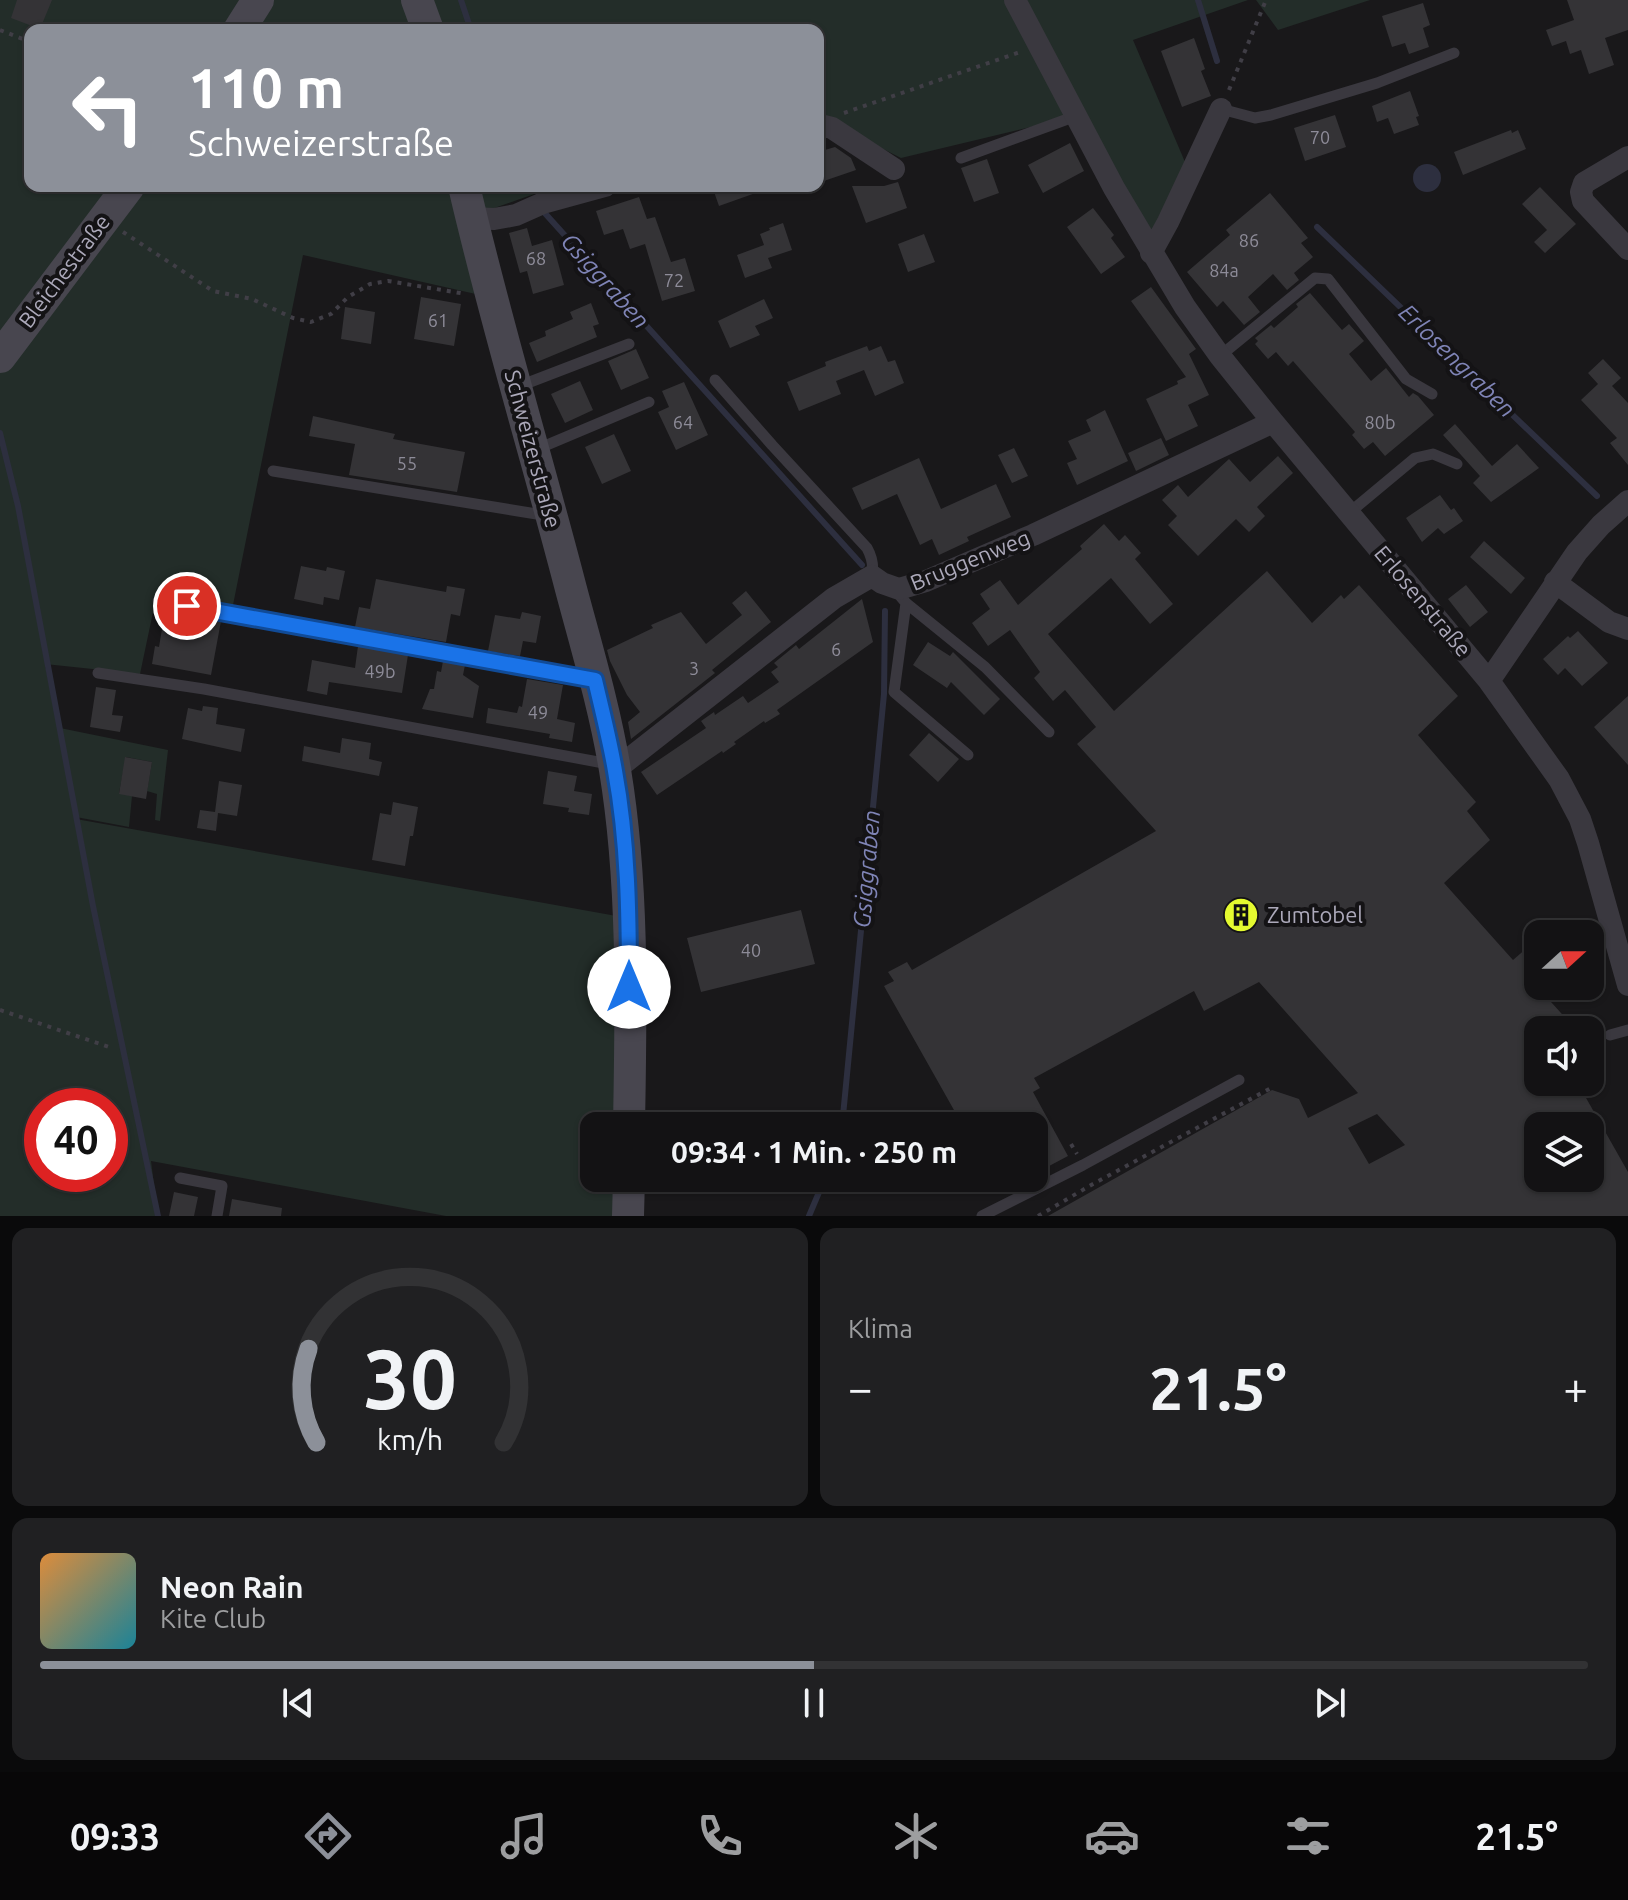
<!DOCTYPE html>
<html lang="de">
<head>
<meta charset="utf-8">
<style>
	body { margin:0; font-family:Ubuntu,sans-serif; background:#202022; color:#f1f3f6; height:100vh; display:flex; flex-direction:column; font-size:30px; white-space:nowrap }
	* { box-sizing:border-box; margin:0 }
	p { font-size:26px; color:#9d9ea0 }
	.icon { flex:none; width:44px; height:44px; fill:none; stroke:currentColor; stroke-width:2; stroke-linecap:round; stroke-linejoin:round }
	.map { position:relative; height:1216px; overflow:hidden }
	.drawer { display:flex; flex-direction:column; gap:12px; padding:12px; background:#0a0a0b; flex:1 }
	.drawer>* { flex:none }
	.guide { position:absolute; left:24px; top:24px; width:800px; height:168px; border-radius:16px; box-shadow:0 2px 6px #0004,0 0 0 2px #323234; background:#8c9099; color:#fff; overflow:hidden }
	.needle { width:52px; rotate:69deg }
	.buttons { position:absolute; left:1524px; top:920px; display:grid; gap:16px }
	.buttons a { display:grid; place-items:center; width:80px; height:80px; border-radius:16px; background:#131214; box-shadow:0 2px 6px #0004,0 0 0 2px #323234; font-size:40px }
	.speed { position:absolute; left:24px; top:1088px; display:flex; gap:16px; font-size:40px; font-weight:700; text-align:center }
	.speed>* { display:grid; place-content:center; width:104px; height:104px; border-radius:50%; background:#131214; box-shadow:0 2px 6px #0004,0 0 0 2px #323234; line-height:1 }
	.speed .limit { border:12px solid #d22; background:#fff; color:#111 }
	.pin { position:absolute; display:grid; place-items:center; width:68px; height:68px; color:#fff; margin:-34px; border:4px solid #fff; border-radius:50%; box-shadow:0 2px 8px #0007 }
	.me { position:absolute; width:88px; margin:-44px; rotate:0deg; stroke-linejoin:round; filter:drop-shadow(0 0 6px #0008) }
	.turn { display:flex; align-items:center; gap:28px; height:168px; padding:0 32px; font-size:36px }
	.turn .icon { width:104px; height:104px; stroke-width:2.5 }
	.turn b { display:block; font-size:56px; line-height:68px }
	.big { font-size:60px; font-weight:700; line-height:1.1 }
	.drawer .card { flex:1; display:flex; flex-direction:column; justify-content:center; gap:12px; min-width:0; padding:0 28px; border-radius:16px; background:#202022 }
	.drawer .dial { align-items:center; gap:0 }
	.dial svg { height:208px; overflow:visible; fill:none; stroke:#323234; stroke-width:7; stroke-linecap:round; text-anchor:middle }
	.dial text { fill:#f1f3f6; stroke:none }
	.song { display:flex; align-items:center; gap:24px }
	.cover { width:96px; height:96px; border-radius:12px; background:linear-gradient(135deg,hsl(30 70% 55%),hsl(190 70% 35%)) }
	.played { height:8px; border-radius:4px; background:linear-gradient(90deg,#8c9099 50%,#323234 50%) }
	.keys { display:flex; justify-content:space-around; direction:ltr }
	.heat { display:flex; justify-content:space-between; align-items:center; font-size:44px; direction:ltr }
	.drawer .tiles { flex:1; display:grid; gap:12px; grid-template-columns:1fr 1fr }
	.card:last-child { grid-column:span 2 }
	.trip { position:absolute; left:580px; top:1112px; width:468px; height:80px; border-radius:16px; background:#131214; box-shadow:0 2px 6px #0004,0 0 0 2px #323234; font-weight:700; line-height:80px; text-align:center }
	.dock { display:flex; height:128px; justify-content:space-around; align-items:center; background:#080708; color:#9d9ea0 }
	.dock .icon { width:56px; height:56px }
	.dock .on { color:#8c9099 }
	.dock b { font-size:36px; color:#f1f3f6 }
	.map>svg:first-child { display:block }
	.green { fill:#232d29; fill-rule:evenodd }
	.water { fill:#2d2f3f }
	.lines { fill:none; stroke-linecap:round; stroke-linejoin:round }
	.stream { stroke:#2d2f3f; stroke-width:6 }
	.building { fill:#343336; fill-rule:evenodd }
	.path { stroke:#403e46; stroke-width:4; stroke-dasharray:4 6; stroke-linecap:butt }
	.lane { stroke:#3a383f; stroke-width:11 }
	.street { stroke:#3a383f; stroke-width:22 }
	.secondary { stroke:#48464f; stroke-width:32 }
	.route-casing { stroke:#114b97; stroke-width:20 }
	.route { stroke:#1a73e8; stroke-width:14 }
	.labels { text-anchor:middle; stroke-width:8; stroke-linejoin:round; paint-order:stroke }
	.number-label { font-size:18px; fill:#8e8c99 }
	.street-label { font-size:22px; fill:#aca9ba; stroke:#141315 }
	.poi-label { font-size:22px; fill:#aca9ba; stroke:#141315; text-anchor:start }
	.water-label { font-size:24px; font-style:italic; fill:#7f84b6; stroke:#141315 }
</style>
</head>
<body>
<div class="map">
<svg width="1628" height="1216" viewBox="0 0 1628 1216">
	<rect width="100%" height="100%" fill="#19181a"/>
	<!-- green -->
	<path class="green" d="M 0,0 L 1248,0 L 1133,40 L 1185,162 L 1151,235 L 1076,116 L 901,158 L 818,116 L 818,30 L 30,30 L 30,186 L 557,186 L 469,217 L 489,297 L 303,255 L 232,610 L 156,598 L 140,674 L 45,664 L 75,814 L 60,728 L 168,750 L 160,821 L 155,820 L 157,794 L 147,791 L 152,762 L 126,757 L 119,793 L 132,796 L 129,827 L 76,817 L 76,819 L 622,917 L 622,1126 L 594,1126 L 594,1178 L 622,1178 L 622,1216 L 446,1216 L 151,1161 L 158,1216 L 0,1216 ZM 42,1106 L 110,1106 L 110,1174 L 42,1174 Z
		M 1256,0 L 1370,0 L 1278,30 Z"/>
	<!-- water -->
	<path class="water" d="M1413 178a14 14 0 1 1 28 0a14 14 0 1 1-28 0Z"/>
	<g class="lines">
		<!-- stream -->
		<path class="stream" d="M 461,0 L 471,30
			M 1198,0 L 1217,61
			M 542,210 L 862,565
			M 1317,227 L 1597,496
			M 0,433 L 18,506 L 93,906 L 158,1216
			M 842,1126 L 884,694 L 885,611
			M 809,1216 L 825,1178"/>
	</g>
	<!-- building -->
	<path class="building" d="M 17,0 L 52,0 L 40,29 L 11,18 Z
		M 1567,0 L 1628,0 L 1628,30 L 1605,38 L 1614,65 L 1589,74 L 1581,50 L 1570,54 L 1566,41 L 1552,46 L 1546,30 L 1574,20 Z
		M 1423,3 L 1430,25 L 1423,28 L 1429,47 L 1409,54 L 1405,43 L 1392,47 L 1382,16 Z
		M 1194,38 L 1205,69 L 1201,71 L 1211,96 L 1182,107 L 1161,51 Z
		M 1410,91 L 1419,116 L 1416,117 L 1419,125 L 1394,134 L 1388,118 L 1377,122 L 1372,106 Z
		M 1335,115 L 1346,147 L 1305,161 L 1294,128 Z
		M 1511,130 L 1512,133 L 1518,130 L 1526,149 L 1463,175 L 1454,152 Z
		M 1070,143 L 1084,171 L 1043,193 L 1028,165 Z
		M 835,147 L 851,158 L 856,170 L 818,183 L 818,152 Z
		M 987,159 L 999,193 L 974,202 L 961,168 Z
		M 898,182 L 907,208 L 866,223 L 852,186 L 884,186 Z
		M 712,186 L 769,186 L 770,188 L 719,206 Z
		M 1540,187 L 1576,224 L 1545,253 L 1534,242 L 1547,230 L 1522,204 Z
		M 1270,193 L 1308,238 L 1301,243 L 1313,257 L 1294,273 L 1299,280 L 1287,290 L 1273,274 L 1248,297 L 1260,312 L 1244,325 L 1223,301 L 1217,307 L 1187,272 L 1230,235 L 1226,230 Z
		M 639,197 L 647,219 L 655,217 L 671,262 L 685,258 L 695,291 L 662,301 L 645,244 L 630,249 L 623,229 L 604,235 L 596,211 Z
		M 1093,208 L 1114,235 L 1111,238 L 1125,257 L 1101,274 L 1067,227 Z
		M 783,223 L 792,250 L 768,258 L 772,268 L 745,278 L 737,255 L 764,245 L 760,234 L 770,230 L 769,228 Z
		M 527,228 L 532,246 L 552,240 L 564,285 L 533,294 L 527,271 L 520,273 L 509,233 Z
		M 924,234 L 935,262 L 908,272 L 898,244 Z
		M 1151,287 L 1196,349 L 1189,354 L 1209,395 L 1188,405 L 1198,426 L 1166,441 L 1146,399 L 1178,384 L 1177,381 L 1186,377 L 1131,301 Z
		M 1310,293 L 1342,330 L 1349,324 L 1364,341 L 1349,354 L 1371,381 L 1386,368 L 1409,397 L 1413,393 L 1418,396 L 1434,415 L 1385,456 L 1373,442 L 1364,449 L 1352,435 L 1355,432 L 1293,361 L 1288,366 L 1276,352 L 1268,359 L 1255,344 L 1258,341 L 1255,338 L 1271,325 L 1274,328 L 1298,307 L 1296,304 Z
		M 421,297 L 461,304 L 454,346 L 414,339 Z
		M 764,299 L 773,318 L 755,326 L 760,335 L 730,348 L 718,321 Z
		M 591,303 L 599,324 L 593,326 L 597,337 L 537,362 L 529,343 L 546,336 L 545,331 L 573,319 L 570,312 Z
		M 345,307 L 375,312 L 371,344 L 341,339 Z
		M 867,346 L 869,351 L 881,346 L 888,362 L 895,360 L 904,383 L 875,396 L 864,370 L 836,381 L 841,394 L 799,411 L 787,382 L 826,366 L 825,362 Z
		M 636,349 L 649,378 L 621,390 L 608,361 Z
		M 1603,359 L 1621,378 L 1612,386 L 1628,403 L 1628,465 L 1610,443 L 1617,438 L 1581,400 L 1598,384 L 1588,373 Z
		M 580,381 L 593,410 L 565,423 L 551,394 Z
		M 684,382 L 708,435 L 676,450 L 658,412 L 669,407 L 662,391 Z
		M 1105,410 L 1128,461 L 1077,485 L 1067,463 L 1077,459 L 1068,441 L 1091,431 L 1086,420 Z
		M 313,416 L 395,434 L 393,439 L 465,452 L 457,492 L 349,475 L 355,444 L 309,436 Z
		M 1455,424 L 1492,466 L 1517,444 L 1539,468 L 1491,502 L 1473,483 L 1480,476 L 1443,435 Z
		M 614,434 L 631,471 L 602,484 L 585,447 Z
		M 1161,438 L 1169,455 L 1136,471 L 1128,453 Z
		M 1014,448 L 1028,476 L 1012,483 L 998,455 Z
		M 1278,456 L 1293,473 L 1257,507 L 1265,516 L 1249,532 L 1236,519 L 1198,556 L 1168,525 L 1177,516 L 1162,500 L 1178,485 L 1188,497 L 1229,459 L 1250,482 Z
		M 919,458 L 941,509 L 996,484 L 1011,517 L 967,537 L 969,541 L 939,555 L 932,539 L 920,545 L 897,494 L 862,510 L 852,488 Z
		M 1440,495 L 1451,510 L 1454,508 L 1463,521 L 1444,534 L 1438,528 L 1422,542 L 1406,518 Z
		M 1104,524 L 1119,541 L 1125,535 L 1141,553 L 1135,559 L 1173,604 L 1150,624 L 1111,578 L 1048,634 L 1114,711 L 1267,571 L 1312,623 L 1341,595 L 1344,599 L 1359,585 L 1458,696 L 1418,735 L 1476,802 L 1467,811 L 1490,840 L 1444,883 L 1513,960 L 1527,948 L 1537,960 L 1524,972 L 1570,1023 L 1562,1030 L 1538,1030 L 1538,1082 L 1577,1082 L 1628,1172 L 1628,1216 L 1048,1216 L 1272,1090 L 1299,1099 L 1308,1118 L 1358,1093 L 1259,982 L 1204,1011 L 1194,991 L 1034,1078 L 1040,1088 L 1033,1092 L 1068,1156 L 1034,1174 L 1034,1126 L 963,1126 L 884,986 L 894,981 L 888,972 L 907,962 L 912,970 L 1156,831 L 1077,744 L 1096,727 L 1065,690 L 1053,701 L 1034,678 L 1040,672 L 1010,630 L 988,646 L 972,623 L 990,609 L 980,594 L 1000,580 L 1018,605 L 1082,549 L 1080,546 ZM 1377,1114 L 1405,1145 L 1369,1164 L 1348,1128 ZM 1538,1126 L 1590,1126 L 1590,1178 L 1538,1178 Z
		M 1484,541 L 1525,578 L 1511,594 L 1470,557 Z
		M 301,566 L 326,571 L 327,567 L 345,571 L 339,600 L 324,597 L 323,605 L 294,599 Z
		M 376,579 L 446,592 L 447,586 L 465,589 L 460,616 L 451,614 L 446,642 L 355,627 L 359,607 L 370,609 Z
		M 1466,585 L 1488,612 L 1470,627 L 1448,599 Z
		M 746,591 L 771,622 L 712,670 L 715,673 L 631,739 L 628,722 L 640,712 L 627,695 L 610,661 L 607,650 L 653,628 L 651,625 L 681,612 L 706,644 L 742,615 L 732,603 Z
		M 862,599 L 873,642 L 777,710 L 780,714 L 765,723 L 764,721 L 734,742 L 736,744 L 723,753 L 722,751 L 657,795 L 641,772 L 706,728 L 701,721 L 714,712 L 715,715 L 743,696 L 748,703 L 779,682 L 771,672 L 778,667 L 774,663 L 796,645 L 799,649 Z
		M 165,611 L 221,621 L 211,675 L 152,664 L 155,646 L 159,647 Z
		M 522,612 L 541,616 L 536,643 L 523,641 L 520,656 L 488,651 L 495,615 L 520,619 Z
		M 1578,631 L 1608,663 L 1582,686 L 1565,668 L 1558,675 L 1543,659 L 1568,636 L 1570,638 Z
		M 928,642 L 950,656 L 953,652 L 1000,699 L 984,715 L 951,682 L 947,688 L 913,665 Z
		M 358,646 L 408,655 L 402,693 L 329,682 L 327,695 L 307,691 L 312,660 L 355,668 Z
		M 443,661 L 465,665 L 463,675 L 479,686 L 473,718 L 422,709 L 430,689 L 434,689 L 437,671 L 441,672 Z
		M 527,679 L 563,685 L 557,719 L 575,723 L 572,742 L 549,738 L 550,734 L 486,723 L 488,708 L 517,713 L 519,706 L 522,707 Z
		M 96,687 L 116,690 L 112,715 L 123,716 L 120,732 L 90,727 Z
		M 1628,696 L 1628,765 L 1594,727 Z
		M 203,706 L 218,708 L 216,724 L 245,729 L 241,752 L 182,739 L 188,708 L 202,711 Z
		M 929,733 L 959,759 L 938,782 L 909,755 Z
		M 342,738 L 371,743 L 369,759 L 382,762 L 379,776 L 302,761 L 304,746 L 340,753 Z
		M 125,757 L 152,762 L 146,799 L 119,794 Z
		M 548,771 L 577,776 L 574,791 L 592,794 L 589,815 L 568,812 L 569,808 L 543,804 Z
		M 219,781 L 242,785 L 237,816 L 218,813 L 216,831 L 197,828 L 200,810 L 215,812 Z
		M 393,802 L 418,807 L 413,836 L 410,836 L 405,866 L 372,860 L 380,813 L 391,815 Z
		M 801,910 L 815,964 L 701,992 L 687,938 Z
		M 174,1192 L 198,1197 L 194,1216 L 169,1216 Z
		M 232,1199 L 282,1208 L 281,1216 L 229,1216 Z"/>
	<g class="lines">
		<!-- path -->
		<path class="path" d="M 0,30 L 30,42
			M 1229,90 L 1266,0
			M 844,113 L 1020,52
			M 123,232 L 213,291 L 252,299 L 293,318 L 311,322 L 331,314 L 348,297 L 370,284 L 388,281 L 466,294
			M 0,1010 L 109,1047
			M 1071,1144 L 1077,1154
			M 1038,1216 L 1093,1184 L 1271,1088"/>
		<!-- lane -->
		<path class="lane" d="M 1221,109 L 1255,118 L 1271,115 L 1377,83 L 1454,53
			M 961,158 L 1076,116
			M 1220,356 L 1315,278 L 1328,279 L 1406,379 L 1432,394
			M 715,380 L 772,445 L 867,548 C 872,557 874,565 872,576
			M 517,387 L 629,344
			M 535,450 L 649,402
			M 273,471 L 549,516
			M 1349,513 L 1415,458 L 1433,454 L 1457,464
			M 899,589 L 901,597 L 906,603 L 985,667 L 1049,732
			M 158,601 L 591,679
			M 906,603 L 894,692 L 968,755
			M 98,673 L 204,689 L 609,764
			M 1610,1035 L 1628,1030
			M 180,1178 L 222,1186 L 217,1216
			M 982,1216 L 1083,1165 L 1239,1080"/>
		<!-- street -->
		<path class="street" d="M 1015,0 L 1114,188 L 1185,307 L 1220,356 L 1273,422 L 1489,681 L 1559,779 L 1580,819 L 1588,843 L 1628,985
			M 818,128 L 824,126 L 832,128 L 894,169
			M 1628,157 L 1584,183 L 1581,192 L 1583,201 L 1628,249
			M 472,218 L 494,219 L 516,215 L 543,203 L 605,186
			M 1151,253 L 1168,222 L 1221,109
			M 1555,582 L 1609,622 L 1628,629
			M 1489,681 L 1577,552 L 1601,525 L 1628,501
			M 615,770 L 834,598 L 872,576 L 882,583 L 899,589 L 926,581 L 1033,535 L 1273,422"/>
		<!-- secondary -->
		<path class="secondary" d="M 417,0 L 428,30
			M 239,30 L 258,0
			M 464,186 C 495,321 536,454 571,589 C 587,649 605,709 615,770 C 634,885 631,1010 629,1126
			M 0,357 L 129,186
			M 628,1216 L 629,1178"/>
	</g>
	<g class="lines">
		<!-- route casing -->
		<g class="route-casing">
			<path id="route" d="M 187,606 L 595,680 C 602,710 610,741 615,771 C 628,842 629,915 629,987"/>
		</g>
		<!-- route -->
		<use href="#route" class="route"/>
	</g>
	<!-- icons -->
	<defs>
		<g id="building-disc" transform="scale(1.8)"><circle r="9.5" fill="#e4fa30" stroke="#141315"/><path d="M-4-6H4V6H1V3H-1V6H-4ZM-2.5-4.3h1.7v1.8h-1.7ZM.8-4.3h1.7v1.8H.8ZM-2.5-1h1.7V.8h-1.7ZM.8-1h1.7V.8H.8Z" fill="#111"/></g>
	</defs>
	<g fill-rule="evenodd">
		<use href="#building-disc" x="1241" y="915"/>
	</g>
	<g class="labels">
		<!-- number labels -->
		<g class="number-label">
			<text x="1320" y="144">70</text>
			<text x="1249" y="247">86</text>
			<text x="536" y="265">68</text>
			<text x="1224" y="277">84a</text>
			<text x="674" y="287">72</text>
			<text x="438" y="327">61</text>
			<text x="683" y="429">64</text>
			<text x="1380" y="429">80b</text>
			<text x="407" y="470">55</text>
			<text x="836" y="656">6</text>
			<text x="694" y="675">3</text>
			<text x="380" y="678">49b</text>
			<text x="538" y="719">49</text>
			<text x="751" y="957">40</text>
		</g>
		<!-- street labels -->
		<g class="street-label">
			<text transform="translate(64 271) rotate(-53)" y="8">Bleichestraße</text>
			<text transform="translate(533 449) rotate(75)" y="8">Schweizerstraße</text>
			<text transform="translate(970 560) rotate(-22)" y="8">Bruggenweg</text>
			<text transform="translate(1423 601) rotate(50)" y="8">Erlosenstraße</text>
		</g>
		<!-- poi labels -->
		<g class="poi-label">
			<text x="1267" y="923">Zumtobel</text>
		</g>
		<!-- water labels -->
		<g class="water-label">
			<text transform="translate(605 281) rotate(48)" y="8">Gsiggraben</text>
			<text transform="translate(1457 361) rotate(44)" y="8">Erlosengraben</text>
			<text transform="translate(867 869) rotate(-85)" y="8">Gsiggraben</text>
		</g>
	</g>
</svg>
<div class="buttons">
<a><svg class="needle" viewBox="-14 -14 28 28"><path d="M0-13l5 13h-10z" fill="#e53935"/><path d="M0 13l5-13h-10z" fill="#9d9ea0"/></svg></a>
<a><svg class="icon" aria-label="sound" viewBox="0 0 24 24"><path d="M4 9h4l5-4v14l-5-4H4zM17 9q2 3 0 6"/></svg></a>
<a><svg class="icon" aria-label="layers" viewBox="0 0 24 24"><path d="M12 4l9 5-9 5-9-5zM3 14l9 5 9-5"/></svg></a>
</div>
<div class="speed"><div class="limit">40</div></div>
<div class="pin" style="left:187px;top:606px;background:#d93025"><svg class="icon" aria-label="arrive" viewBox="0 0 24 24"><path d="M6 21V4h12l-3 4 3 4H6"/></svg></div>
<svg class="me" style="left:629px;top:987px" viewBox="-20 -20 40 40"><circle r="19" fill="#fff"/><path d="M0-13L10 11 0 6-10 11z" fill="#1a73e8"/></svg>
<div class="trip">09:34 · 1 Min. · 250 m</div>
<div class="guide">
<div class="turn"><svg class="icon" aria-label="left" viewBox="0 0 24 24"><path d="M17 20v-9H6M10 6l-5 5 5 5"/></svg><div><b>110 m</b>Schweizerstraße</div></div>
</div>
</div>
<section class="drawer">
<div class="tiles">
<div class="card dial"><svg viewBox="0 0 100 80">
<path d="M14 69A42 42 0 1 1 86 69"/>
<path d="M14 69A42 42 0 0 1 11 33" stroke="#8c9099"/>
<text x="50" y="56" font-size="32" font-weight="700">30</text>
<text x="50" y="72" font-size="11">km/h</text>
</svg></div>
<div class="card"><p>Klima</p>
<div class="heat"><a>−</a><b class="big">21.5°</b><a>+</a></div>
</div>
<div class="card">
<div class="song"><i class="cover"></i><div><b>Neon Rain</b><p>Kite Club</p></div></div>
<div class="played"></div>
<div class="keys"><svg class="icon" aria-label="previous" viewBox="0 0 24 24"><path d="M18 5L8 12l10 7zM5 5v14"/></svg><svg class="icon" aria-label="pause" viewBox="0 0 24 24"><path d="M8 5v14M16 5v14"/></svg><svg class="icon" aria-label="next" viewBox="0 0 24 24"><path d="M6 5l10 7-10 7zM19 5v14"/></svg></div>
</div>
</div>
</section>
<nav class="dock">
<b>09:33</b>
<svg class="icon on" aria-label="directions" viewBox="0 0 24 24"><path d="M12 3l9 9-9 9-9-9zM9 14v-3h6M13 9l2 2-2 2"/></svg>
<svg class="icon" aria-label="music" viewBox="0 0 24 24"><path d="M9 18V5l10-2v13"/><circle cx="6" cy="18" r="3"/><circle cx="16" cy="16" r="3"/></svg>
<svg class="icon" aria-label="phone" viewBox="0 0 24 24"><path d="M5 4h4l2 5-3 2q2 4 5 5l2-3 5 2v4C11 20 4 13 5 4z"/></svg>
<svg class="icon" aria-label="climate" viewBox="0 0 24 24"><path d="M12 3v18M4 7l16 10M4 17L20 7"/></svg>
<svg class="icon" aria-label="car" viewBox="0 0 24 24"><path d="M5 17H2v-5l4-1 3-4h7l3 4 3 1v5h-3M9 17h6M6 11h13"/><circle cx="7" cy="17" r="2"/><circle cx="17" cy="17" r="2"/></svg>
<svg class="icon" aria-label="filters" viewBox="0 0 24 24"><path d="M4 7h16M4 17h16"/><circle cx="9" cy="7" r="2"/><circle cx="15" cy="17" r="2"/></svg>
<b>21.5°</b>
</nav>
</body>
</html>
